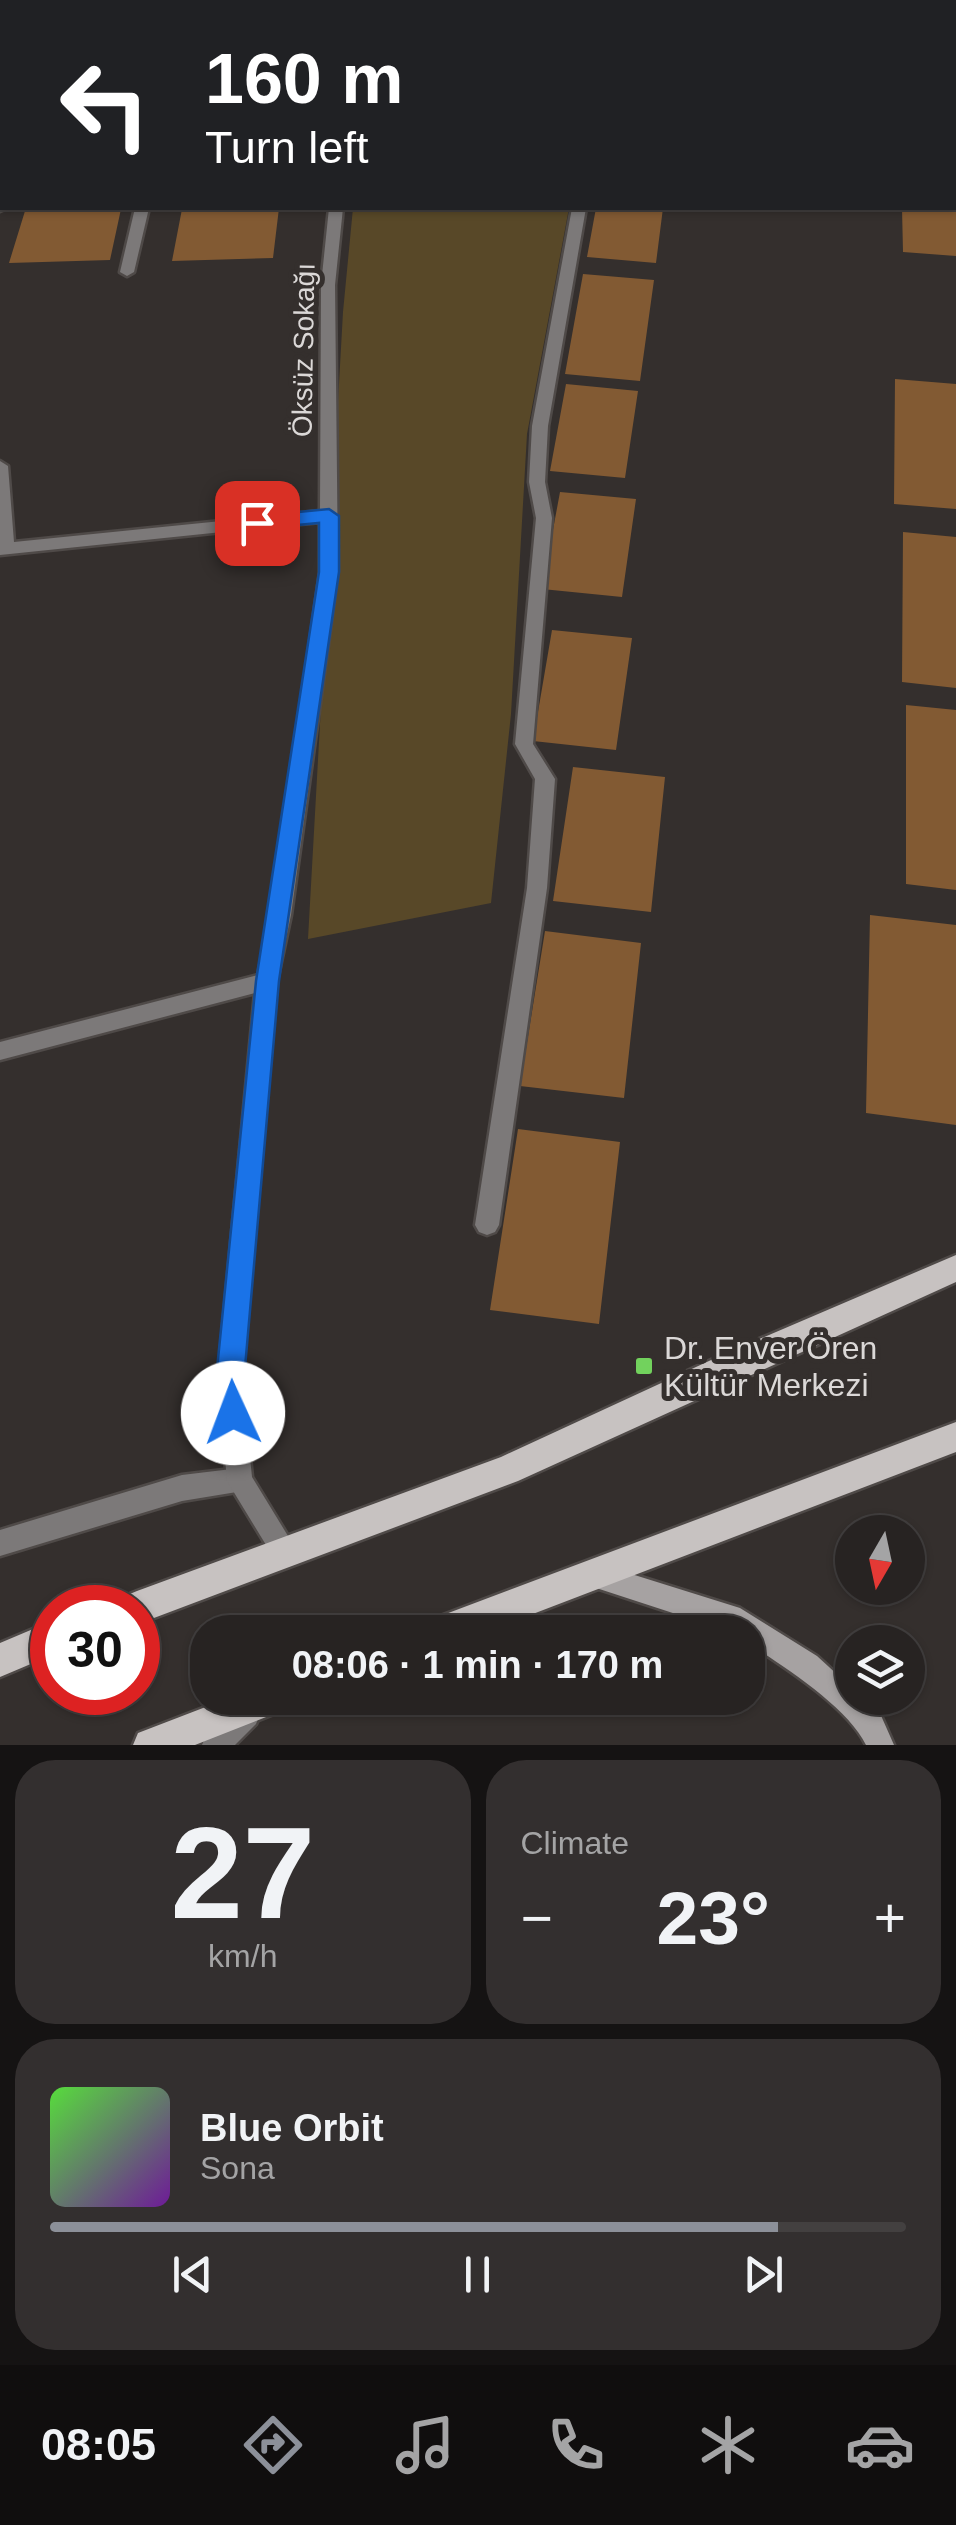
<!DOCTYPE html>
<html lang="en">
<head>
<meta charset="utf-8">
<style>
	body { margin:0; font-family:Arial,sans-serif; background:#332f2f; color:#f1f3f6; height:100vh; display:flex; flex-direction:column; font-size:38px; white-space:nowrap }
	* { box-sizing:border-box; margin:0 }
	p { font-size:32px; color:#a4a4a5 }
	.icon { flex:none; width:55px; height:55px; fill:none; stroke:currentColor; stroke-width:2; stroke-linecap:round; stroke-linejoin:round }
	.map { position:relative; height:1745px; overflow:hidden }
	.side { display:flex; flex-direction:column; gap:15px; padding:15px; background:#151313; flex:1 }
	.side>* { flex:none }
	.hud { position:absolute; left:0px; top:0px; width:958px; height:210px; box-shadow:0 2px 8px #0004,0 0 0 2px #434040; background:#202124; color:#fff; overflow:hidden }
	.needle { width:65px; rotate:189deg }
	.buttons { position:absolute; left:835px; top:1515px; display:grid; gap:20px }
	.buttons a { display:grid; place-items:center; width:90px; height:90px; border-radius:50%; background:#272322; box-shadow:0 2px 8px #0004,0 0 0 2px #434040; font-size:50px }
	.speed { position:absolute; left:30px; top:1585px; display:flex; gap:20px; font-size:50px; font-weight:700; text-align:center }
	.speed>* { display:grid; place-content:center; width:130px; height:130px; border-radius:50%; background:#272322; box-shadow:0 2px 8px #0004,0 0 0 2px #434040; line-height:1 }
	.speed .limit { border:15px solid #d22; background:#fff; color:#111 }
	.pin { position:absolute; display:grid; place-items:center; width:85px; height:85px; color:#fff; margin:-42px; border-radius:20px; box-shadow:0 5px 15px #0006 }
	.me { position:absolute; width:110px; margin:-55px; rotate:358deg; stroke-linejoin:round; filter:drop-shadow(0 0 8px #0008) }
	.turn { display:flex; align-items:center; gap:35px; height:210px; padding:0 40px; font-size:45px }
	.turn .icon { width:130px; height:130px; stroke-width:2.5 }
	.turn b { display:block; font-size:70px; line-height:85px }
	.big { font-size:75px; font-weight:800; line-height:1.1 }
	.side .tile { flex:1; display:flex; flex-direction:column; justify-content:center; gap:15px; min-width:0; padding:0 35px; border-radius:40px; background:#332f2f }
	.side .dial { align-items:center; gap:0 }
	.dial b { font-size:130px; line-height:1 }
	.song { display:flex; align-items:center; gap:30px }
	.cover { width:120px; height:120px; border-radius:15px; background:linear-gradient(135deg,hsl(110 70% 55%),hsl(280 70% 35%)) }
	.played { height:10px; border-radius:5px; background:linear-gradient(90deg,#8c9099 85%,#434040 85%) }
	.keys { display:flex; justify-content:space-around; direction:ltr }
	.heat { display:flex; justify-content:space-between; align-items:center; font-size:55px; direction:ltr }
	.side .tiles { flex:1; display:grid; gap:15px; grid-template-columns:1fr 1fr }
	.tile:last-child { grid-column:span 2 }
	.trip { position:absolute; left:190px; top:1615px; width:575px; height:100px; border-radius:40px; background:#272322; box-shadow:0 2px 8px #0004,0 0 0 2px #434040; font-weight:800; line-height:100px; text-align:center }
	.tab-bar { display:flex; height:160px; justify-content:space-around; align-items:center; background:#100e0e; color:#a4a4a5 }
	.tab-bar .icon { width:70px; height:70px }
	.tab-bar .active { color:#8c9099 }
	.tab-bar b { font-size:45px; color:#f1f3f6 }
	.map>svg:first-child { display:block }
	.green { fill:#584828 }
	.building { fill:#825a33 }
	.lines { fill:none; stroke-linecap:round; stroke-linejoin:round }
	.lane-casing { stroke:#4f4a48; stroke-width:5 }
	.street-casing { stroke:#4f4a48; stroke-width:5 }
	.secondary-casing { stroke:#4f4a48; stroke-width:5 }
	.primary-casing { stroke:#4f4a48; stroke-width:5 }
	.lane { fill:#7c7979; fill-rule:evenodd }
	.street { fill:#7c7979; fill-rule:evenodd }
	.secondary { fill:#a6a2a2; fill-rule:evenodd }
	.primary { fill:#c7c2c1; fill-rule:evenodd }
	.route { fill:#1a73e8; stroke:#114b97; stroke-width:2.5 }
	.poi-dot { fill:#72d25d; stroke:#342f2d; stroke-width:4 }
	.labels { text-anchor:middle; stroke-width:10; stroke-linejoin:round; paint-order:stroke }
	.street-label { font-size:28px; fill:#dbd8d7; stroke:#342f2d }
	.near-poi-label { font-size:32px; fill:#dbd8d7; stroke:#342f2d; text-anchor:start }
</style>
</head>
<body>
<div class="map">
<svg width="956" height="1745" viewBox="0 0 956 1745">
	<rect width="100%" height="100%" fill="#342f2d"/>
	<!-- green -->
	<path class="green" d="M 353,208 L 569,208 L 527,434 L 511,714 L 491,903 L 308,939 L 343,312 Z"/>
	<!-- building -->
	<path class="building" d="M 279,208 L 273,258 L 172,261 L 182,209 Z
		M 596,208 L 663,208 L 656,263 L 587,257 Z
		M 902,208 L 956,208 L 956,256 L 903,252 Z
		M 121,209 L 110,260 L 9,263 L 25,211 Z
		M 583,274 L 654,280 L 640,381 L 565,374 Z
		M 895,379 L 956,384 L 956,509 L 894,504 Z
		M 566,384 L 638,391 L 625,478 L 550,471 Z
		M 560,492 L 636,499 L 622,597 L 542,589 Z
		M 903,532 L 956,537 L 956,688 L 902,682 Z
		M 552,630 L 632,638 L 616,750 L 533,741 Z
		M 906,705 L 956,710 L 956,890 L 906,884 Z
		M 573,767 L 665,777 L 651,912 L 553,901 Z
		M 870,915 L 956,925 L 956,1125 L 866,1113 Z
		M 545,931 L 641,943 L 624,1098 L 520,1086 Z
		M 518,1129 L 620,1142 L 599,1324 L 490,1310 Z"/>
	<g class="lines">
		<!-- lane casing -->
		<g class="lane-casing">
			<path id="lane" d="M 135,208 L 149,208 L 134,272 L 127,276 L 120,272 Z
				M 572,208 L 586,208 L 548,426 L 545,482 L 552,518 L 533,744 L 555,779 L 547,888 L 499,1225 L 495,1232 L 487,1235 L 479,1232 L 475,1225 L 527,888 L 535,779 L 515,744 L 536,518 L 529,482 L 532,426 Z
				M 240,1468 L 249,1472 L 253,1481 L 249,1490 L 182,1501 L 0,1556 L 0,1530 L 182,1475 Z"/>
		</g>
		<!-- street casing -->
		<g class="street-casing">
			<path id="street" d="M 446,0 L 458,0 L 458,2 L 446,2 Z
				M 0,60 L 2,60 L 2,68 L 0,68 Z
				M 0,195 L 2,195 L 2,208 L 7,208 L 0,211 Z
				M 329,208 L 343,208 L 335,285 L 338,572 L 291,915 L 277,981 L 242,1379 L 252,1477 L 299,1554 L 295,1563 L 286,1567 L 277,1563 L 227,1481 L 218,1379 L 255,993 L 0,1060 L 0,1042 L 258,975 L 271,915 L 320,572 L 320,522 L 0,555 L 0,461 L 8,466 L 14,542 L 320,511 L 321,285 Z
				M 246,1700 L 256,1704 L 260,1714 L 256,1724 L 235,1745 L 202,1745 C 209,1728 229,1707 246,1700 Z"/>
		</g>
		<!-- secondary casing -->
		<g class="secondary-casing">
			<path id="secondary" d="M 593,1562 L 740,1608 L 817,1656 L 852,1688 L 852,1698 L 863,1698 L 879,1711 L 894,1745 L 866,1745 C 848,1707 783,1666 748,1643 L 748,1632 L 731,1632 L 584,1584 L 580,1575 L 584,1566 Z"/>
		</g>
		<!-- primary casing -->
		<g class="primary-casing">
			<path id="primary" d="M 956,1255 L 956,1282 L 518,1481 L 138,1624 L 138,1608 L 121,1608 L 125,1596 L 137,1591 L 501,1457 L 722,1355 Z
				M 956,1422 L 956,1452 L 486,1632 L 426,1632 L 431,1620 L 443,1615 Z
				M 52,1621 L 52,1655 L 0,1677 L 0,1643 Z
				M 229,1698 L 289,1698 L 284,1710 L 195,1745 L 133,1745 L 138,1733 Z"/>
		</g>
		<!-- lane -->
		<use href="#lane" class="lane"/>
		<!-- street -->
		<use href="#street" class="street"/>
		<!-- secondary -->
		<use href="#secondary" class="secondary"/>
		<!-- primary -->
		<use href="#primary" class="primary"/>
	</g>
	<!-- route -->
	<path class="route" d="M 329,509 L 339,516 L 339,572 L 279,981 L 244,1379 L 247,1413 L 243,1422 L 233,1426 L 223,1422 L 216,1379 L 256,981 L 319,572 L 319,523 L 257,529 L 248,523 L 257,516 Z"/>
	<!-- markers -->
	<rect class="poi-dot" x="634" y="1356" width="20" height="20" rx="5"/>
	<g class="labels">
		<!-- street labels -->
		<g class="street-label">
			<text transform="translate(303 350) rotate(-89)" y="10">Öksüz Sokağı</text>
		</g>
		<!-- near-poi labels -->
		<g class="near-poi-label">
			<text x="664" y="1359">Dr. Enver Ören<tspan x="664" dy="37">Kültür Merkezi</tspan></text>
		</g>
	</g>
</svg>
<div class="buttons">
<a><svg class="needle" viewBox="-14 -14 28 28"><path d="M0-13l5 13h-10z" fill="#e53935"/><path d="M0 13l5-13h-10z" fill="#a4a4a5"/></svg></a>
<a><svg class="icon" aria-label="layers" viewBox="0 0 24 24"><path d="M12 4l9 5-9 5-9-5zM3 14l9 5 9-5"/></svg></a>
</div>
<div class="speed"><div class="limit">30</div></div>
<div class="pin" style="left:257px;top:523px;background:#d93025"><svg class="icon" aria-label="arrive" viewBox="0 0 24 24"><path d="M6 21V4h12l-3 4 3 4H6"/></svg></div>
<svg class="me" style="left:233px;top:1413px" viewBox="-20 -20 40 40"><circle r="19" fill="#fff"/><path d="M0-13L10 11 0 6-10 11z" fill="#1a73e8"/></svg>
<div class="trip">08:06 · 1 min · 170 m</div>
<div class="hud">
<div class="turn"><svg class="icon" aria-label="left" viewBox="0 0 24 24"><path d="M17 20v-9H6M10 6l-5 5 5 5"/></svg><div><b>160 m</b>Turn left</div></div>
</div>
</div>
<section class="side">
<div class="tiles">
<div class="tile dial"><b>27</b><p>km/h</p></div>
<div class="tile"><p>Climate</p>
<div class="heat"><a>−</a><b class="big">23°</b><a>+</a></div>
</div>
<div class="tile">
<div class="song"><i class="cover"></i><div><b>Blue Orbit</b><p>Sona</p></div></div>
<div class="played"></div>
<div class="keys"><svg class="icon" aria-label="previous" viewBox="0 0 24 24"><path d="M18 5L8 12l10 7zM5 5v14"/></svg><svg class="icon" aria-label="pause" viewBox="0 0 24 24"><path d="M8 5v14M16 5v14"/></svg><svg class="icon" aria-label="next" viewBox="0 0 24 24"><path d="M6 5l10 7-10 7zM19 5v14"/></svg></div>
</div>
</div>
</section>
<nav class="tab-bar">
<b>08:05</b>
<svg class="icon active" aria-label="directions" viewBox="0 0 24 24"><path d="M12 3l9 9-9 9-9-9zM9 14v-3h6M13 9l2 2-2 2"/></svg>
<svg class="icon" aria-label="music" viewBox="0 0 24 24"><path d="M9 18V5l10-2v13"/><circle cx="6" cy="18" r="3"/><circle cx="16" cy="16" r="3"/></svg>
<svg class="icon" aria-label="phone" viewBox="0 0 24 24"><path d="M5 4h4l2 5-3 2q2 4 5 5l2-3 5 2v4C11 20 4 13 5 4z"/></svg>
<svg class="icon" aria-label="climate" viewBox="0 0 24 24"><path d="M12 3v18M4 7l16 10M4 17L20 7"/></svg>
<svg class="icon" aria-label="car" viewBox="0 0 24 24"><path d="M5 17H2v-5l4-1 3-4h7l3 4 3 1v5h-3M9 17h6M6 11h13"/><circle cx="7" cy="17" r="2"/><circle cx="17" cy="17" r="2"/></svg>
</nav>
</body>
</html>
